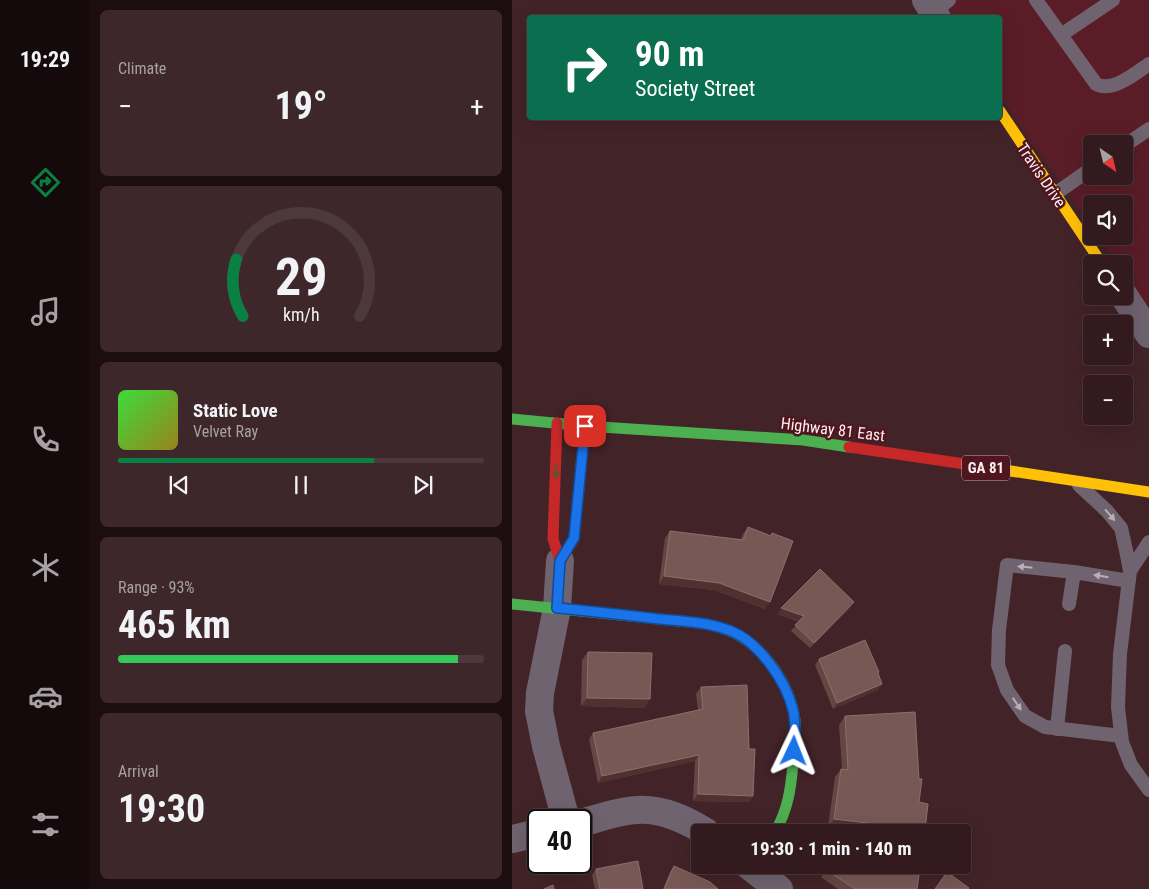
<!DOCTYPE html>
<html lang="en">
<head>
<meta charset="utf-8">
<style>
	body { margin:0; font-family:"Roboto Condensed",sans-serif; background:#3d272b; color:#f1f3f6; height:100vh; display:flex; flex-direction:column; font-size:19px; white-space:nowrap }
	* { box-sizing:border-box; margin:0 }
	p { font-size:16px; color:#a8a1a4 }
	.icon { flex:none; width:28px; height:28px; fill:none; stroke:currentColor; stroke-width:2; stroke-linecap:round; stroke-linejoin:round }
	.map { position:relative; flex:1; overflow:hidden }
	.drawer { display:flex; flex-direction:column; gap:10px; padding:10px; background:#1c0e10; width:422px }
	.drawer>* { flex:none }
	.banner { position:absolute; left:15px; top:15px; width:475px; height:105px; border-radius:5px; box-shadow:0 5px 20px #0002,0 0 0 1px #4d383c; background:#0b6e4f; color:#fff; overflow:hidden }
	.needle { width:32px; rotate:145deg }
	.buttons { position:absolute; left:571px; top:135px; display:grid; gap:10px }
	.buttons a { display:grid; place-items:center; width:50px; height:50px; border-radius:5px; background:#321a1e; box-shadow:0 5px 20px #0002,0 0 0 1px #4d383c; font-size:25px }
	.speed { position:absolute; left:15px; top:809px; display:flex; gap:10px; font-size:25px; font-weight:700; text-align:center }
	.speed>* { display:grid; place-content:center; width:65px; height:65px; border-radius:50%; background:#321a1e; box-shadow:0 5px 20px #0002,0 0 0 1px #4d383c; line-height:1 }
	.speed .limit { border:2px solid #111; border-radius:8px; background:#fff; color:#111 }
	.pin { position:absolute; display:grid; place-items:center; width:42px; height:42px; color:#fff; margin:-21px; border-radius:10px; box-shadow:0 2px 8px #0006 }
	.me { position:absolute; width:55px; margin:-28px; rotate:2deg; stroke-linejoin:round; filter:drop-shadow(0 0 4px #0008) }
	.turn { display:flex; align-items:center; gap:18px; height:105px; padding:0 25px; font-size:22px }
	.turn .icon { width:65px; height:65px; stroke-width:2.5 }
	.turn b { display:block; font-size:35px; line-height:42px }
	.big { font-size:38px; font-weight:700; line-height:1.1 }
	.drawer .widget { flex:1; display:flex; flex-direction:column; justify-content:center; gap:8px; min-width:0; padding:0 18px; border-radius:8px; background:#3d272b }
	.drawer .dial { align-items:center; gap:0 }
	.dial svg { height:130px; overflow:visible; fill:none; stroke:#4d383c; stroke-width:7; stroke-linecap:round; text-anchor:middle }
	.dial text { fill:#f1f3f6; stroke:none }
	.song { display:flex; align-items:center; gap:15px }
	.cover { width:60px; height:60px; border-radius:8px; background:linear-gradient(135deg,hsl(120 70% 55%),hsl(50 70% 35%)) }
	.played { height:5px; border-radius:2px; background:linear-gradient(90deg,#0b8043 70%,#4d383c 70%) }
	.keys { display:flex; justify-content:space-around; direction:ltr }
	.heat { display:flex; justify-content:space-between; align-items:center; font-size:28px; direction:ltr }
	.charge { height:8px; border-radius:4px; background:linear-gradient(90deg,#34c759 93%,#4d383c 0) }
	.trip { position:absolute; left:179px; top:824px; width:280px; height:50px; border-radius:5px; background:#321a1e; box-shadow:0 5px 20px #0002,0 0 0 1px #4d383c; font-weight:700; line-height:50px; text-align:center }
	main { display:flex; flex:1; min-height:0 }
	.menu { display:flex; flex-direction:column; width:90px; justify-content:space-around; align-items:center; background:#140a0c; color:#a8a1a4 }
	.menu .icon { width:35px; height:35px }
	.menu .selected { color:#0b8043 }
	.menu b { font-size:22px; color:#f1f3f6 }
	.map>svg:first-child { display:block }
	.built { fill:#5a1d27; fill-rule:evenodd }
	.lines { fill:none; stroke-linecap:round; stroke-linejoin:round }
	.lane { stroke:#6f636f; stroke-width:14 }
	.street { stroke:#6f636f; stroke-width:28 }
	.fast { stroke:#4caf50; stroke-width:11 }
	.slow { stroke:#ffc107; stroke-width:11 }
	.jam { stroke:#c62828; stroke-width:11 }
	.wall { fill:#664642 }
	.shaded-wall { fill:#513030 }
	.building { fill:#775855; stroke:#8c6f6d }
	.oneway { fill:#4e5b35 }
	.oneway2 { fill:#beafb5 }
	.route-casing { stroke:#114b97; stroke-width:12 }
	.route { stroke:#1a73e8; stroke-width:9 }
	.labels { text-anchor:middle; stroke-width:5; stroke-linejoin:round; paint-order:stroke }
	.shield { fill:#4f161f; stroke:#caadb1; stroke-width:1 }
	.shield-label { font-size:15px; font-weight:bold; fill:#feeeef }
	.street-label { font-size:16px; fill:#feeeef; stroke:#4f161f }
</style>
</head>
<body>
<main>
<nav class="menu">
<b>19:29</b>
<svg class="icon selected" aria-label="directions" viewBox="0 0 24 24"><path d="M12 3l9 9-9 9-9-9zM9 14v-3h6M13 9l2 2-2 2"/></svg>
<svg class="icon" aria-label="music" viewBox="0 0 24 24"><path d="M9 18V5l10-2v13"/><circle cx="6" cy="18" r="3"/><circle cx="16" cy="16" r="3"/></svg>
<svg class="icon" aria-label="phone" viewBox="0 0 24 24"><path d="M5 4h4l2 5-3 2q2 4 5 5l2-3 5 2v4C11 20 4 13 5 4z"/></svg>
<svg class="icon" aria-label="climate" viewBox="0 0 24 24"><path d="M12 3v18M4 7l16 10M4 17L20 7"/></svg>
<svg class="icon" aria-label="car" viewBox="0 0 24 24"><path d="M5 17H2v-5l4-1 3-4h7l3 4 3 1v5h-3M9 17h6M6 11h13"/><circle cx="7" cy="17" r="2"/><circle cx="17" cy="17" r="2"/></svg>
<svg class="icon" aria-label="filters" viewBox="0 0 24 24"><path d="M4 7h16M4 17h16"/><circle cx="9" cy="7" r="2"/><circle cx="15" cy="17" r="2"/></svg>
</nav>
<section class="drawer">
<div class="widget"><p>Climate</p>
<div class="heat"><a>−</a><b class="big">19°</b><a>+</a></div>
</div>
<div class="widget dial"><svg viewBox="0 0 100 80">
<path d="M14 69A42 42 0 1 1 86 69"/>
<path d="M14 69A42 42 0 0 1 10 34" stroke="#0b8043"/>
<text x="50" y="56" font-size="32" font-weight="700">29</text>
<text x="50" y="72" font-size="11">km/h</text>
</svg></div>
<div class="widget">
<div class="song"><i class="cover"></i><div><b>Static Love</b><p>Velvet Ray</p></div></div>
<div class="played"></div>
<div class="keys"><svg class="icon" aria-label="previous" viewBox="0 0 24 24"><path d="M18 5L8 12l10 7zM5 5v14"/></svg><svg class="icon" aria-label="pause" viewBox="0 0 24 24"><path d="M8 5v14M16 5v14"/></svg><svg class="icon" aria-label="next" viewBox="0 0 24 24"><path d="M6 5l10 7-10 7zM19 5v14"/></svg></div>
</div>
<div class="widget"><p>Range · 93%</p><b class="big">465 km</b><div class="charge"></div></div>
<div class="widget"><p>Arrival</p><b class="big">19:30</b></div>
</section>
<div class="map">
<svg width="637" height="889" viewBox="0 0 637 889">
	<rect width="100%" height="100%" fill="#422328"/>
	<!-- built -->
	<path class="built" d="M 430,0 L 636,0 L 636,307 L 613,273 L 612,264 L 606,264 L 587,236 L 612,236 L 612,204 L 580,204 L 580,227 L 488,96 L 488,18 L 435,17 ZM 580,144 L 612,144 L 612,176 L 580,176 Z"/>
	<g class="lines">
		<!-- lane -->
		<path class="lane" d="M 524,0 L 584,84 C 600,93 624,73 637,64
			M 422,12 L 437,0
			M 549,35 L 601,0
			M 612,146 L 637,129
			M 543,194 L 580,168
			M 567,485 L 595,511 L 609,528 L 614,550 L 618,571 L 608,654 L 606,707 L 610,742 L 619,765 L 637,790
			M 618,571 L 637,542
			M 557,604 L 562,572
			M 545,729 L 553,651
			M 609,736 L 533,727 L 513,716 L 495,690 L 486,665 L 487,630 L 495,565 L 562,572 L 617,581"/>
		<!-- street -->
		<path class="street" d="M 414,0 L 425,18
			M 612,296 L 637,334
			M 48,561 L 45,608 L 28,693 L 27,711 L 34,746 L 54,820
			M 69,823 C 87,818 106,811 125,810 C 150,808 174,820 194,832
			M 0,839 L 26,833
			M 236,865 L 267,889"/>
		<!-- fast -->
		<path class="fast" d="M 0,419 L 73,426 L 291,440 L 337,447
			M 64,517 L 73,426
			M 0,604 L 196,624 C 207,627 218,630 228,636 C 256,653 279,688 283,720 C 285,734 282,749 281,763 C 279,788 276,810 263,832"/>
		<!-- slow -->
		<path class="slow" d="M 488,111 L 590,264
			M 453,464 L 637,492"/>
		<!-- jam -->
		<path class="jam" d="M 45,423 L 41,539 L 48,561 L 62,538 L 64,517
			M 337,447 L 453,464"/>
	</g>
	<!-- wall -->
	<path class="wall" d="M 236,527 L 259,536 L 260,533 L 253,609 L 202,590 L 147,584 L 153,538 L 158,531 L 229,539 L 231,534 Z
		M 338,608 L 298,648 L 279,631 L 287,622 L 265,614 Z
		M 76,652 L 133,708 L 69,706 L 70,660 Z
		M 307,659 L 367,672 L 366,674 L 366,690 L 321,709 L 303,665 Z
		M 189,687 L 237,802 L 181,801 L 183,761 L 86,783 L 77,739 L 81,733 L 186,710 L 184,694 Z
		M 333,716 L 407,802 L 413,830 L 411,832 L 361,832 L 316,827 L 323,777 L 329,769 L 330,769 L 327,725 Z
		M 317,865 L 405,889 L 326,889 L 309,877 Z
		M 162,866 L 206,889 L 151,889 L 158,872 Z
		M 84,869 L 131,889 L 83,889 L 80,875 Z"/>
	<!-- shaded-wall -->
	<path class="shaded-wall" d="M 152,576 L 207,583 L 258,602 L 253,609 L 202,590 L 147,584 Z
		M 342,602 L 338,608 L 298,648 L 302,643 Z
		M 269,608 L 292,616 L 288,622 L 265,614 Z
		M 370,684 L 366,690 L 321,709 L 325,703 Z
		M 75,698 L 138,699 L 133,708 L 69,706 Z
		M 187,755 L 183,761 L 86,783 L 90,776 Z
		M 186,794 L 241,796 L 237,802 L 181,801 Z
		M 322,819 L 413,830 L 411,832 L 361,832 L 316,827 Z"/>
	<!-- building -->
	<path class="building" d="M 236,527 L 259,536 L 260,533 L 281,541 L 258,602 L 207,583 L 152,576 L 158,531 L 231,540 Z
		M 308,569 L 342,602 L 302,643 L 283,625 L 292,616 L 269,608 Z
		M 353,640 L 367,672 L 366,673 L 370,684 L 325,703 L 307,659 Z
		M 76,652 L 140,653 L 138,699 L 75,698 Z
		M 235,685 L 237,749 L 243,749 L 241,796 L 186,794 L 187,755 L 90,776 L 81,733 L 191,709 L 189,687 Z
		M 403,712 L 407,779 L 410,779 L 407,802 L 416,804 L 413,830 L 322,819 L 329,769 L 336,770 L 333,716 Z
		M 126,861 L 131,889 L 88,889 L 84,869 Z
		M 318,865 L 392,865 L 407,875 L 405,889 L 343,889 L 314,870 Z
		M 162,866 L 198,882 L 206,889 L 152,889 Z
		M 435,872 L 457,888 L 456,889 L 423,889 Z
		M 41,885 L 42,889 L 32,889 Z"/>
	<!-- one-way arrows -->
	<defs><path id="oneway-solid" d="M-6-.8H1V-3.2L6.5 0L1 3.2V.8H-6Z" transform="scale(1.25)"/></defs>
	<use class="oneway" href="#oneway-solid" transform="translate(44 471) rotate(92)"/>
	<g class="oneway2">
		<use href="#oneway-solid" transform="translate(598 515) rotate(49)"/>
		<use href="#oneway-solid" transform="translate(513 567) rotate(-174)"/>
		<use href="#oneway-solid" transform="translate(589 576) rotate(-171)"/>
		<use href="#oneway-solid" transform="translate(505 704) rotate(56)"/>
	</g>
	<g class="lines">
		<!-- route casing -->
		<g class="route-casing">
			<path id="route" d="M 73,426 L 62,538 L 48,561 L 45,608 C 79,611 113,615 147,619 C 171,621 196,622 219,631 C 247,642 274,681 281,710 C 284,723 283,737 282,751"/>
		</g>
		<!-- route -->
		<use href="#route" class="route"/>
	</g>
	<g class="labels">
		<!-- shield labels -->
		<rect class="shield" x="450" y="455.5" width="48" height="25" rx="4"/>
		<g class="shield-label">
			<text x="474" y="473">GA 81</text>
		</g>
		<!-- street labels -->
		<g class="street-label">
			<text transform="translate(530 175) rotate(56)" y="6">Travis Drive</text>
			<text transform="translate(321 429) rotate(7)" y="6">Highway 81 East</text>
		</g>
	</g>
</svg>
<div class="buttons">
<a><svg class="needle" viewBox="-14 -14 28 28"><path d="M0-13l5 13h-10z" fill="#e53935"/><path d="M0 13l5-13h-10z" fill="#a8a1a4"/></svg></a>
<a><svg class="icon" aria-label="sound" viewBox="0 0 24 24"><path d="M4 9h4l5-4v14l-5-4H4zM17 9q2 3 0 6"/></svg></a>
<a><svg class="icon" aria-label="search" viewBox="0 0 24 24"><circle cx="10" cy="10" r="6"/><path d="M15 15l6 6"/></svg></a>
<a>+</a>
<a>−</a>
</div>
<div class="speed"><div class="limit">40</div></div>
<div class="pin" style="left:73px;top:426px;background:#d93025"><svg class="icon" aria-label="arrive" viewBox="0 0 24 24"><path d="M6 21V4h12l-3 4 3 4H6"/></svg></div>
<svg class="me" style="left:282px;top:751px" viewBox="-20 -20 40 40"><path d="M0-17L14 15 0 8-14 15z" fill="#1a73e8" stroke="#fff" stroke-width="4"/></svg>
<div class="trip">19:30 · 1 min · 140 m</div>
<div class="banner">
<div class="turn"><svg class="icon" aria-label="right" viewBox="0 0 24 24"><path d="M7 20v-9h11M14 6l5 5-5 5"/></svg><div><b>90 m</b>Society Street</div></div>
</div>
</div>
</main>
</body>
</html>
